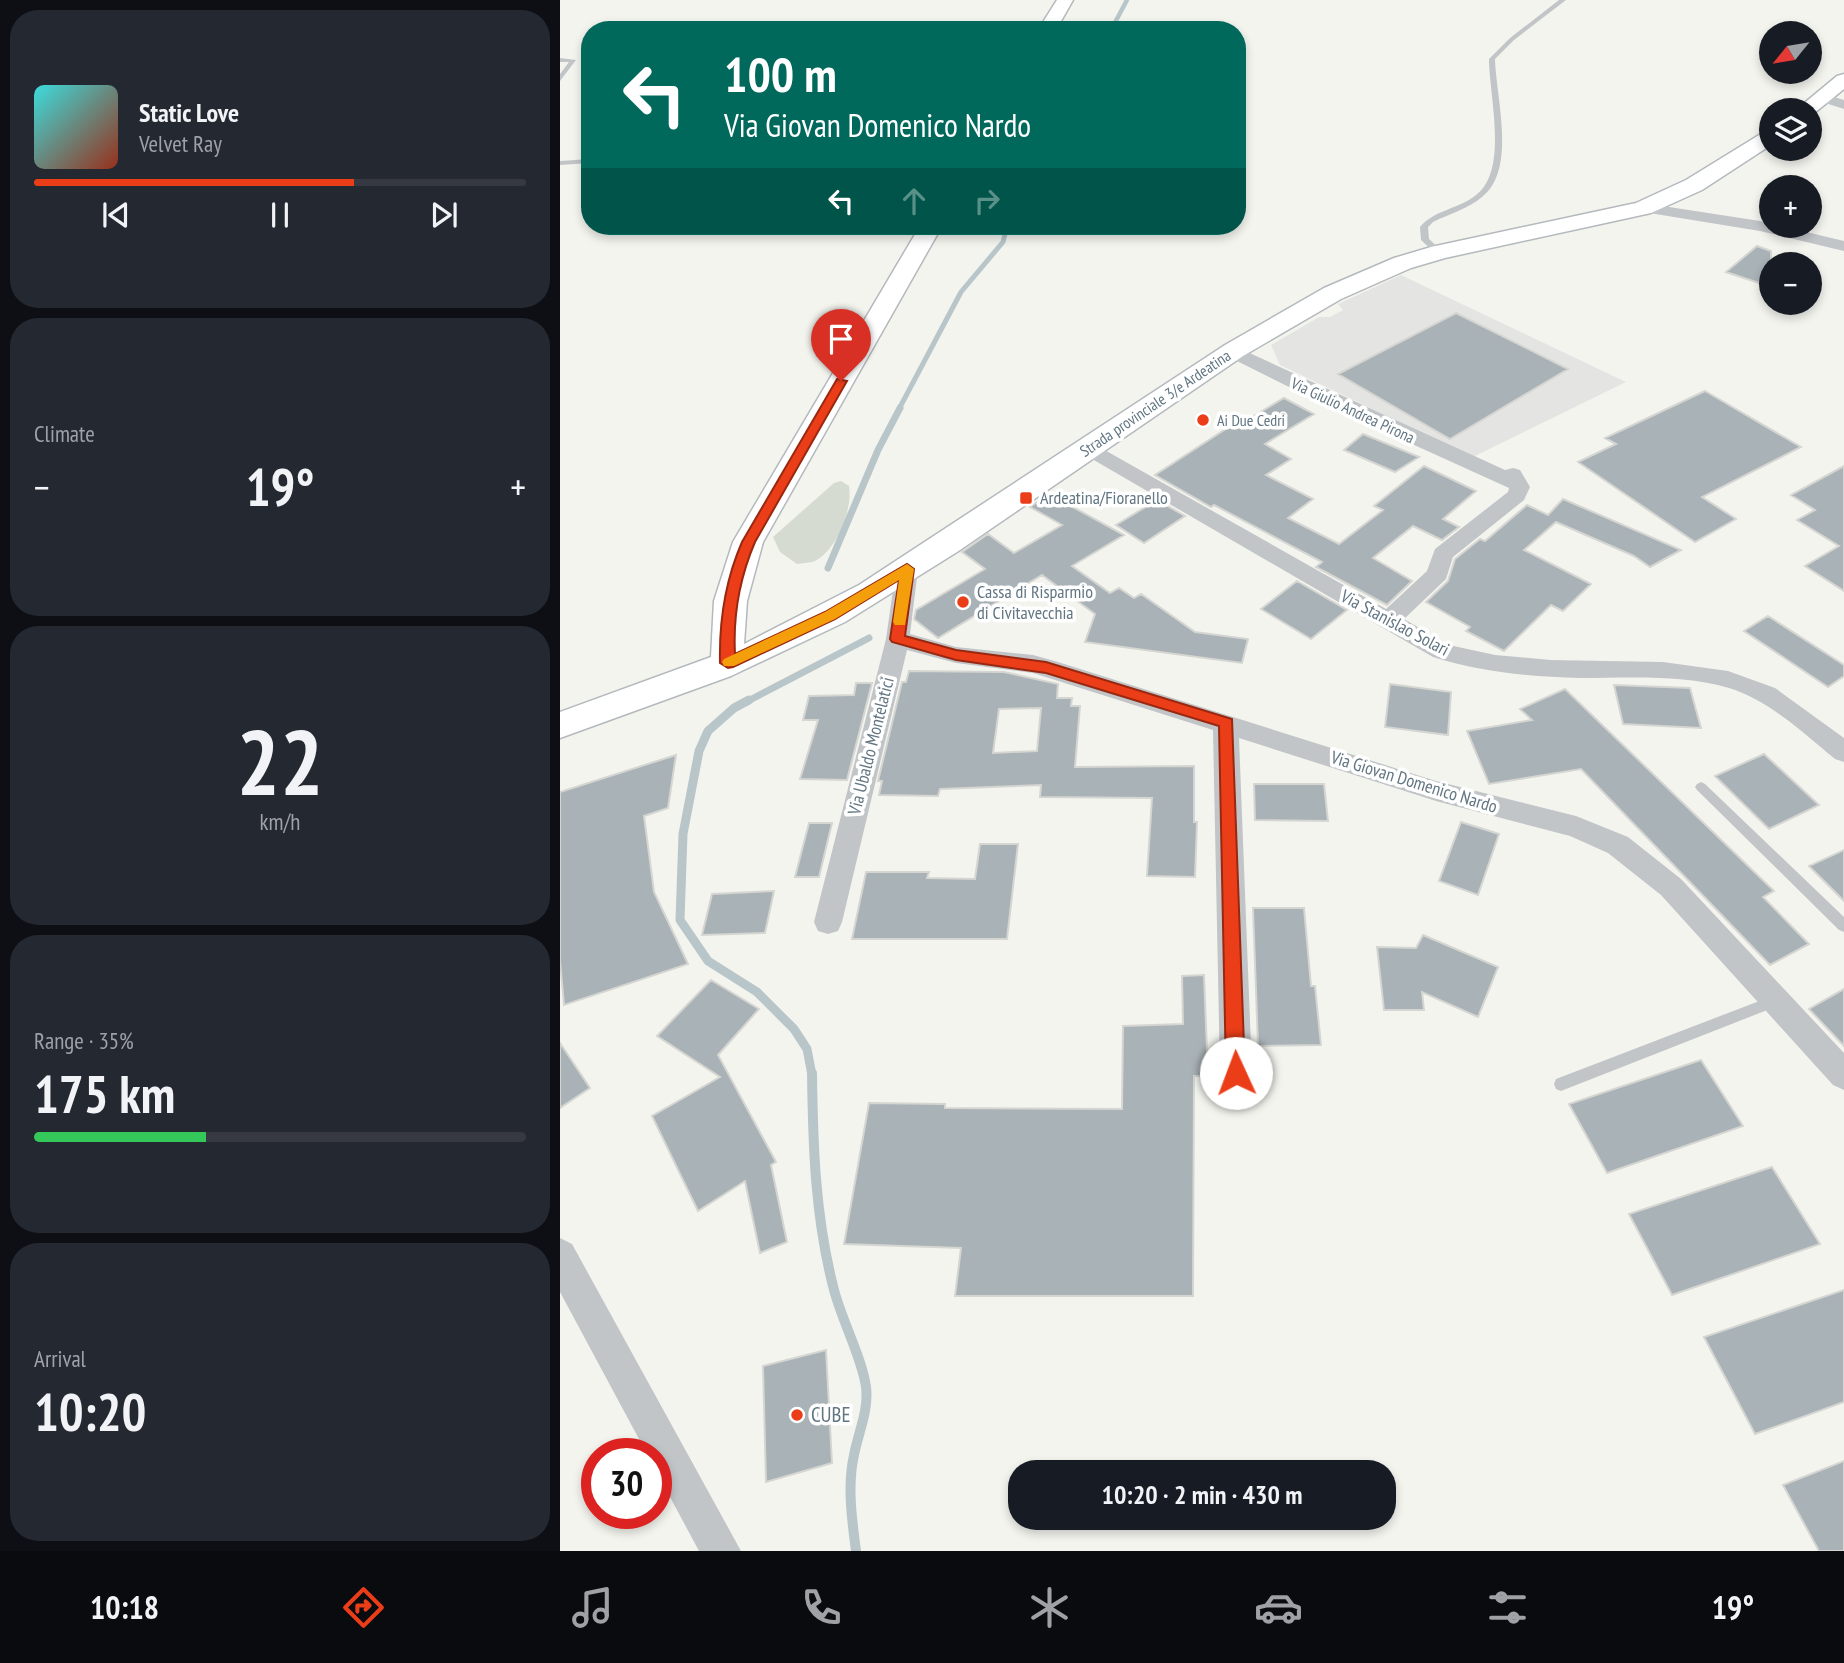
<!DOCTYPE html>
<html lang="en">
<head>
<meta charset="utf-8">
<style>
	body { margin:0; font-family:"PT Sans Narrow",sans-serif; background:#242831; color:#f1f3f6; height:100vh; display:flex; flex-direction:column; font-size:26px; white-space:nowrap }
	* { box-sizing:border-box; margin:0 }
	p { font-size:23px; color:#9ea1a6 }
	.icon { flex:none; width:38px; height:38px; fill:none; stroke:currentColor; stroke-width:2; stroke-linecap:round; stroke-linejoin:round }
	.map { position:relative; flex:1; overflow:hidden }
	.side { display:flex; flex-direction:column; gap:10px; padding:10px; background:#0d0f14; width:560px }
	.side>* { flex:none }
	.top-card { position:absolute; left:21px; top:21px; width:665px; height:214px; border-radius:28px; box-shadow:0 4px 10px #0003; background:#00695c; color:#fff; overflow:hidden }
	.needle { width:46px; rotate:240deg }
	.fabs { position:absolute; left:1199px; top:21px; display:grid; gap:14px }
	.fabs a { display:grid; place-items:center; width:63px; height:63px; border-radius:50%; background:#171b24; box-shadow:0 4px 10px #0003; font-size:35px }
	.speed { position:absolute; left:21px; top:1438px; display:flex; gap:14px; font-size:35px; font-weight:700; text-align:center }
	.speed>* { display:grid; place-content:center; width:91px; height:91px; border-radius:50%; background:#171b24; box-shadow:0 4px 10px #0003; line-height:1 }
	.speed .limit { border:10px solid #d22; background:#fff; color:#111 }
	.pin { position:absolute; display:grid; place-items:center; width:60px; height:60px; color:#fff; margin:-72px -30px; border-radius:50% 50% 50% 0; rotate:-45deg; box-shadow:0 0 7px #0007 }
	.pin .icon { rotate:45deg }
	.me { position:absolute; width:77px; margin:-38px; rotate:358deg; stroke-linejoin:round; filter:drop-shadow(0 0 5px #0008) }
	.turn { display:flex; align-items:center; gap:24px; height:147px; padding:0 28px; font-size:32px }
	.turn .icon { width:91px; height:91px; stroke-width:2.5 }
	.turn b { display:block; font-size:49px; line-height:60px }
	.lanes { display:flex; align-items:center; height:66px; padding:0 28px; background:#0003; justify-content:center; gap:35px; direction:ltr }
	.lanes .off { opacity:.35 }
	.big { font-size:52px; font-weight:800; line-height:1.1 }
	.side .widget { flex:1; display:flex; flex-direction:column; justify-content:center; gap:10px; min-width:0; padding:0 24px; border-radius:28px; background:#242831 }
	.side .dial { align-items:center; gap:0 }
	.dial b { font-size:91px; line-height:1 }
	.song { display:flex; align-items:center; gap:21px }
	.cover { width:84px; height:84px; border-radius:10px; background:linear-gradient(135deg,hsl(180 70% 55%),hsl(10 70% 35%)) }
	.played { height:7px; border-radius:4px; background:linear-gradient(90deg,#eb3d18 65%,#363941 65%) }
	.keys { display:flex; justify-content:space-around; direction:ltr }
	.heat { display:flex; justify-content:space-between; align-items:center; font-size:38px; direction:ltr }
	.charge { height:10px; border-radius:5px; background:linear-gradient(90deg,#34c759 35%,#363941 0) }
	.trip { position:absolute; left:448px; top:1460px; width:388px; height:70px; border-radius:28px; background:#171b24; box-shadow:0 4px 10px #0003; font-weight:800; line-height:70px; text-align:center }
	.menu { display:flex; height:112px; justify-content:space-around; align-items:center; background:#090b0e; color:#9ea1a6 }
	.menu .icon { width:49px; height:49px }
	.menu .current { color:#eb3d18 }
	.menu b { font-size:32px; color:#f1f3f6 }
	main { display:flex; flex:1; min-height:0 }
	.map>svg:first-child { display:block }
	.built { fill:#e4e5e3 }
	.green { fill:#d5dbd0 }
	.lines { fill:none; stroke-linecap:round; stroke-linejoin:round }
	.stream-far4 { stroke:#b8c6ca; stroke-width:4.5 }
	.stream-far3 { stroke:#b8c6ca; stroke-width:5 }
	.stream-far2 { stroke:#b8c6ca; stroke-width:7 }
	.stream-far1 { stroke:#b8c6ca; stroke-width:9 }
	.stream { stroke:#b8c6ca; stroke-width:10 }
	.building { fill:#a9b2b6; stroke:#d5d5d2; stroke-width:2; fill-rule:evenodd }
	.secondary-casing { stroke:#b3b9bd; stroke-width:3 }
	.lane { fill:#c1c5c8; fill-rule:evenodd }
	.street { fill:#c1c5c8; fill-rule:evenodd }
	.secondary { fill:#fff; fill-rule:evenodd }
	.route { fill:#eb3d18; stroke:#992810; stroke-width:2 }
	.slow { fill:#f59e0b }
	.poi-dot { fill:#eb3d18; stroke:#fff; stroke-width:2.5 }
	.labels { text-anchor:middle; stroke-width:7; stroke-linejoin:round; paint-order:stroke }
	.far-street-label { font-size:16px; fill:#617582; stroke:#fff }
	.far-poi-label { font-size:16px; fill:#617582; stroke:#fff; text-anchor:start }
	.poi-label { font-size:18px; fill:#617582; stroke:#fff; text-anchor:start }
	.street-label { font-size:18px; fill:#617582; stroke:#fff }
	.near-poi-label { font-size:21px; fill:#617582; stroke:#fff; text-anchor:start }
</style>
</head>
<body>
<main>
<section class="side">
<div class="widget">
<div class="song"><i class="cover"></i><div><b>Static Love</b><p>Velvet Ray</p></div></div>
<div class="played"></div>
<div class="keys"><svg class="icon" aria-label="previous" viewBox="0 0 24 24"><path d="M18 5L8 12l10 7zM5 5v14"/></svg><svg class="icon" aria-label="pause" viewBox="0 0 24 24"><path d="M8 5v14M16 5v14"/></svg><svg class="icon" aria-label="next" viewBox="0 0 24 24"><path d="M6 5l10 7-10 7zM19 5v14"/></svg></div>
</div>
<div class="widget"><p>Climate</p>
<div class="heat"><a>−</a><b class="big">19°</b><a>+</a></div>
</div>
<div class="widget dial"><b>22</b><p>km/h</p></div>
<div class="widget"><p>Range · 35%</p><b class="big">175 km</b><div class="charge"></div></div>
<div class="widget"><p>Arrival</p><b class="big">10:20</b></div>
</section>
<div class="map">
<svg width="1284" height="1551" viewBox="0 0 1284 1551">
	<rect width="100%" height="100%" fill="#f4f4ef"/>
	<!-- built -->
	<path class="built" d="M 841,275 L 1066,382 L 913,457 L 720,365 L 711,345 L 759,317 L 770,317 L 783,310 L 778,304 Z"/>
	<!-- green -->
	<path class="green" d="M 281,481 L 289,486 C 293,509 277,550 255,561 C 250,563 242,563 237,564 L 220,552 L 213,537 L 274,483 Z"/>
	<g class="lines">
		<!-- stream-far4 -->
		<path class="stream-far4" d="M 551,30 L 567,0"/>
		<!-- stream-far3 -->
		<path class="stream-far3" d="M 339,409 L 401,292 L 443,242 L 447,226"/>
		<!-- stream-far2 -->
		<path class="stream-far2" d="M 268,568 L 318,450 L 340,408
			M 186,702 L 309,638"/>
		<!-- stream-far1 -->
		<path class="stream-far1" d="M 189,700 L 174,708 L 148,731 L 139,751 L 123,834 L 120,920 L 148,961 L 197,992 L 234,1029 L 247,1049 L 252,1075"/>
		<!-- stream -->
		<path class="stream" d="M 252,1073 C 253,1146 255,1215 273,1286 C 280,1317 302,1357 306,1387 C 309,1411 298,1433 294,1455 C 287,1486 292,1520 296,1551"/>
	</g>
	<!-- building -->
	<path class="building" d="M 1197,246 L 1211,251 L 1211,287 L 1166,272 Z
		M 896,313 L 1008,369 L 890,439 L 778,374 Z
		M 1145,391 L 1241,447 L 1142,497 L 1176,519 L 1135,542 L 1018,462 L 1056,444 L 1045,438 Z
		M 724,398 L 754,414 L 705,444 L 731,459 L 706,475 L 753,499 L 728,518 L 779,544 L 823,510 L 814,506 L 864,466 L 916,491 L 883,519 L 899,527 L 882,540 L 853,526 L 813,558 L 852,581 L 827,605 L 756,567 L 762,562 L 654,505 L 651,507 L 595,475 L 672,425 L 675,427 Z
		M 803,434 L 859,457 L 835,472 L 784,450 Z
		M 1284,466 L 1284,591 L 1245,566 L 1279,546 L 1237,520 L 1255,510 L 1231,495 Z
		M 489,494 L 564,535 L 512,566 L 550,593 L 559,588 L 574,598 L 581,594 L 635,632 L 688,639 L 682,663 L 525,642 L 535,614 L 482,575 L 378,638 L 354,619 L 356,610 L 425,569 L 402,552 L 428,534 L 454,553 L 502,525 L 470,507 Z
		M 1003,499 L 1121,550 L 1090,567 L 1074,556 L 996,522 L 964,550 L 1031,584 L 1003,611 L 991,605 L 944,651 L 906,631 L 910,627 L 866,602 L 888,581 L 895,559 L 920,539 L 925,541 L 967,505 L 988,515 Z
		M 597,500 L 625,516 L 584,543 L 556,525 Z
		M 737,581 L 787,610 L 751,639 L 701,609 Z
		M 1208,616 L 1284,665 L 1284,676 L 1268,687 L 1184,631 Z
		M 349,671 L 444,672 L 498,684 L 497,698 L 512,698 L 511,706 L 520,706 L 515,767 L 634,766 L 634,822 L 637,822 L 635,877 L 587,876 L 592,798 L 480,797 L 481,785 L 380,789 L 378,796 L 319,795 L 322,781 L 318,781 L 342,682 L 346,682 ZM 481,708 L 477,751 L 433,753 L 439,709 Z
		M 296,683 L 312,683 L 287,780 L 240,779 L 258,720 L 243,720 L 249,696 L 294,695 Z
		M 830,684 L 891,692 L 888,735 L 825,727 Z
		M 1054,685 L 1130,688 L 1141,728 L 1063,724 Z
		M 1005,689 L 1214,891 L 1203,897 L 1249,944 L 1210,965 L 1021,769 L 929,784 L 907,731 L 972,720 L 960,709 Z
		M 1204,754 L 1259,805 L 1209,829 L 1155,776 Z
		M 116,755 L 108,808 L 84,816 L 94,892 L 128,964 L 4,1005 L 0,960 L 0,792 Z
		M 694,784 L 764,784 L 768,821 L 695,820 Z
		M 901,822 L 939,834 L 918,895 L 879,881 Z
		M 249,823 L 272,823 L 259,877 L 235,877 Z
		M 420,844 L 458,844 L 447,939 L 292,939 L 306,872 L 369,872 L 367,878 L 415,879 Z
		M 1284,850 L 1284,901 L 1249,866 Z
		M 214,891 L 205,933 L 142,935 L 152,894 Z
		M 693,908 L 744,908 L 751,986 L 755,986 L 761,1045 L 698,1046 Z
		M 863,935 L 938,967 L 918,1017 L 862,992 L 864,1010 L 824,1010 L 817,947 L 856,948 Z
		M 644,975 L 648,1076 L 634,1076 L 633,1296 L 395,1296 L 401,1248 L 284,1244 L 309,1103 L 385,1104 L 385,1108 L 562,1109 L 563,1026 L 623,1024 L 622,976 Z
		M 151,980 L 199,1009 L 158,1055 L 216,1162 L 211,1165 L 227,1242 L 200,1253 L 185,1181 L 138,1211 L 92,1116 L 160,1077 L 97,1036 Z
		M 1284,989 L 1284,1046 L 1249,1009 Z
		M 0,1043 L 30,1088 L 0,1108 Z
		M 1141,1060 L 1183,1126 L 1047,1173 L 1009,1104 Z
		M 1212,1167 L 1260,1244 L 1112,1295 L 1069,1214 Z
		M 1284,1290 L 1284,1402 L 1195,1434 L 1144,1337 Z
		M 266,1350 L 272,1463 L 206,1482 L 203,1366 Z
		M 1284,1461 L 1284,1551 L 1259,1551 L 1223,1485 Z"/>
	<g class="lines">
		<!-- secondary casing -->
		<g class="secondary-casing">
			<path id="secondary" d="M 497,0 L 513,0 L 496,30 L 478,30 Z
				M 1284,74 L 1284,89 L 1253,114 L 1250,115 L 1250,110 L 1236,110 L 1277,76 Z
				M 1211,130 L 1211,145 L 1142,190 L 1091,213 L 885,258 L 851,268 L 781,299 L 683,356 L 397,552 L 285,622 L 171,676 L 0,738 L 0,712 L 151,657 L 154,601 L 173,542 L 360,226 L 382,226 L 203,542 L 187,601 L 184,644 L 299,585 L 665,345 L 764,288 L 834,258 L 871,247 L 1076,203 L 1126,180 L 1204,132 Z"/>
		</g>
		<!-- lane -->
		<path class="lane" d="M 999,0 L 1006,0 L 954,40 L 935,59 C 936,98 957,170 922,197 C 908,209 889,214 873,222 L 868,227 L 869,239 L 883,252 L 876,254 L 861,240 L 860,227 C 874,210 899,209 916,195 C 949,170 929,95 929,59 L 950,38 Z
			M 0,58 L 16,60 L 0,81 L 0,74 L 9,62 L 0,62 Z
			M 30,159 L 30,163 L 0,165 L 0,161 Z
			M 1141,782 L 1145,784 L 1284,917 L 1284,932 L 1279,930 L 1137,790 L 1135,787 L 1137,784 Z
			M 1215,995 L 1220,997 L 1222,1001 L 1220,1005 L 1001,1091 L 996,1089 L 994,1084 L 996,1079 Z"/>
		<!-- street -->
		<path class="street" d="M 1264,94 L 1284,100 L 1284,109 L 1259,101 L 1257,98 Z
			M 1083,203 L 1200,221 L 1284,241 L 1284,251 L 1200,231 L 1077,211 L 1075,208 L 1077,205 Z
			M 672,345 L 945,470 L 953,468 L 960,470 L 970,487 L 964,500 L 893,557 L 886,579 L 844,619 L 889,645 L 935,655 L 991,660 L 1103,662 L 1168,671 L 1215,688 L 1284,738 L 1284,762 L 1275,759 C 1242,732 1210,701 1169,688 C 1123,674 1068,678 1020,678 C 969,677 922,672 873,657 L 520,452 L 517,448 L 520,444 L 534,444 L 826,609 L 867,571 L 875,549 L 948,492 L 949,488 L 755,400 L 665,355 L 663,351 Z
			M 347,562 L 355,564 L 358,569 L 350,634 L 396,647 L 473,655 L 498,662 L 876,781 L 1016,816 L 1068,837 L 1121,879 L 1284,1053 L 1284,1090 L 1273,1085 L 1101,895 L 1048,853 L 1010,836 L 876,801 L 679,738 L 692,1073 L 687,1083 L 676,1088 L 665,1083 L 660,1073 L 653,730 L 473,673 L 396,663 L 347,650 L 282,922 L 278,931 L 268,934 L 258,931 L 254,922 L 326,639 L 336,569 L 339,564 Z
			M 0,1238 L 12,1244 L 181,1551 L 139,1551 L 96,1471 L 96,1454 L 87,1454 L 0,1292 Z"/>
		<!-- secondary -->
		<use href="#secondary" class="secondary"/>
	</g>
	<!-- route -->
	<path class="route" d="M 277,379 L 287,381 L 195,542 C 180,577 173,616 175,654 L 265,612 L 347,564 L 354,569 L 345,636 L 396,650 L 486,662 L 672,719 L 685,1073 L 682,1079 L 676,1082 L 669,1079 L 666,1073 L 659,726 L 486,673 L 396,660 L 332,642 L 330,639 L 339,580 L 275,619 L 173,667 L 168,668 L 160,663 C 159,621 165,581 182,542 Z"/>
	<!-- slow -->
	<path class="slow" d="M 347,564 L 354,569 L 345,625 L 335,625 L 333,622 L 339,580 L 275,619 L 174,666 L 164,666 L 162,662 L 164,659 L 265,612 Z"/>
	<!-- markers -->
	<g class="poi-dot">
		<circle cx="643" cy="420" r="7"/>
		<rect x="459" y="491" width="14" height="14" rx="3.5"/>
		<circle cx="403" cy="602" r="7"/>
		<circle cx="237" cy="1415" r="7"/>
	</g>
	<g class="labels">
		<!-- far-street labels -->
		<g class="far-street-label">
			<text transform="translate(595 403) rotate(-34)" y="6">Strada provinciale 3/e Ardeatina</text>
			<text transform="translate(793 410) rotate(25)" y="6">Via Giulio Andrea Pirona</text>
		</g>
		<!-- far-poi labels -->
		<g class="far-poi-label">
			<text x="657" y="426">Ai Due Cedri</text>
		</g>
		<!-- poi labels -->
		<g class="poi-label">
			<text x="480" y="504">Ardeatina/Fioranello</text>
			<text x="417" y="598">Cassa di Risparmio<tspan x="417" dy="21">di Civitavecchia</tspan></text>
		</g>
		<!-- street labels -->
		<g class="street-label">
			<text transform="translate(835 623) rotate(28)" y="6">Via Stanislao Solari</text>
			<text transform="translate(311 746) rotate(-76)" y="6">Via Ubaldo Montelatici</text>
			<text transform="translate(854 782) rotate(17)" y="6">Via Giovan Domenico Nardo</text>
		</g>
		<!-- near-poi labels -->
		<g class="near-poi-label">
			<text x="251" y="1422">CUBE</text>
		</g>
	</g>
</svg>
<div class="fabs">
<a><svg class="needle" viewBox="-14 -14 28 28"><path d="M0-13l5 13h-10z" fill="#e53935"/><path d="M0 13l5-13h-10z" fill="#9ea1a6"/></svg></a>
<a><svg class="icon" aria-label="layers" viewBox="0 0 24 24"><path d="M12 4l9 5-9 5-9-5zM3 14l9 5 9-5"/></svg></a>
<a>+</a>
<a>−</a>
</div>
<div class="speed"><div class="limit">30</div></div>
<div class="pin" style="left:281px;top:381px;background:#d93025"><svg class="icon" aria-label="arrive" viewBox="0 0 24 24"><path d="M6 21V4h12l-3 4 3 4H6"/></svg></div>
<svg class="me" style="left:676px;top:1073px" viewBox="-20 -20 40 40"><circle r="19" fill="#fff"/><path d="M0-13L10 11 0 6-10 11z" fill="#eb3d18"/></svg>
<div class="trip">10:20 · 2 min · 430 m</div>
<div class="top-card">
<div class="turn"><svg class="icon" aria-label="left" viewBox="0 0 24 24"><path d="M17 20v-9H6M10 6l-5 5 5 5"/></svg><div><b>100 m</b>Via Giovan Domenico Nardo</div></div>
<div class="lanes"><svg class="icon" aria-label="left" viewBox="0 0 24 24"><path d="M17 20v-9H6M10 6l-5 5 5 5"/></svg><svg class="icon off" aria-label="ahead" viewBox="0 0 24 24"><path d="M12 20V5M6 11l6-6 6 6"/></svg><svg class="icon off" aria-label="right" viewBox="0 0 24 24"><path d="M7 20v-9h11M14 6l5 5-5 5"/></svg></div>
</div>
</div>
</main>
<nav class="menu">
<b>10:18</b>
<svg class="icon current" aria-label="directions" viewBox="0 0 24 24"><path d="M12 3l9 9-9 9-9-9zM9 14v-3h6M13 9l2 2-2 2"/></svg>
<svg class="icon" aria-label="music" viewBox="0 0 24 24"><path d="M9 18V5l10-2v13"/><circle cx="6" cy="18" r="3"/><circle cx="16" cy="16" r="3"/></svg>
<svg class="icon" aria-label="phone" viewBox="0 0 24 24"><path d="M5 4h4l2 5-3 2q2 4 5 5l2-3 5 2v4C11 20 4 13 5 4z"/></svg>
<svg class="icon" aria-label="climate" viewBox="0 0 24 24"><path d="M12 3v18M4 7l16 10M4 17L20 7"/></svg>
<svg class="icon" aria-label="car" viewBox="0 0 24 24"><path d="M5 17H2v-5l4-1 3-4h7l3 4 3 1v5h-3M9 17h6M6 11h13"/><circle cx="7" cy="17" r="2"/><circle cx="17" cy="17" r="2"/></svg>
<svg class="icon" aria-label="filters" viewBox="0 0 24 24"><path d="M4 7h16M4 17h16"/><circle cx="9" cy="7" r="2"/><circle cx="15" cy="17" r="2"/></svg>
<b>19°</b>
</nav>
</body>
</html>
